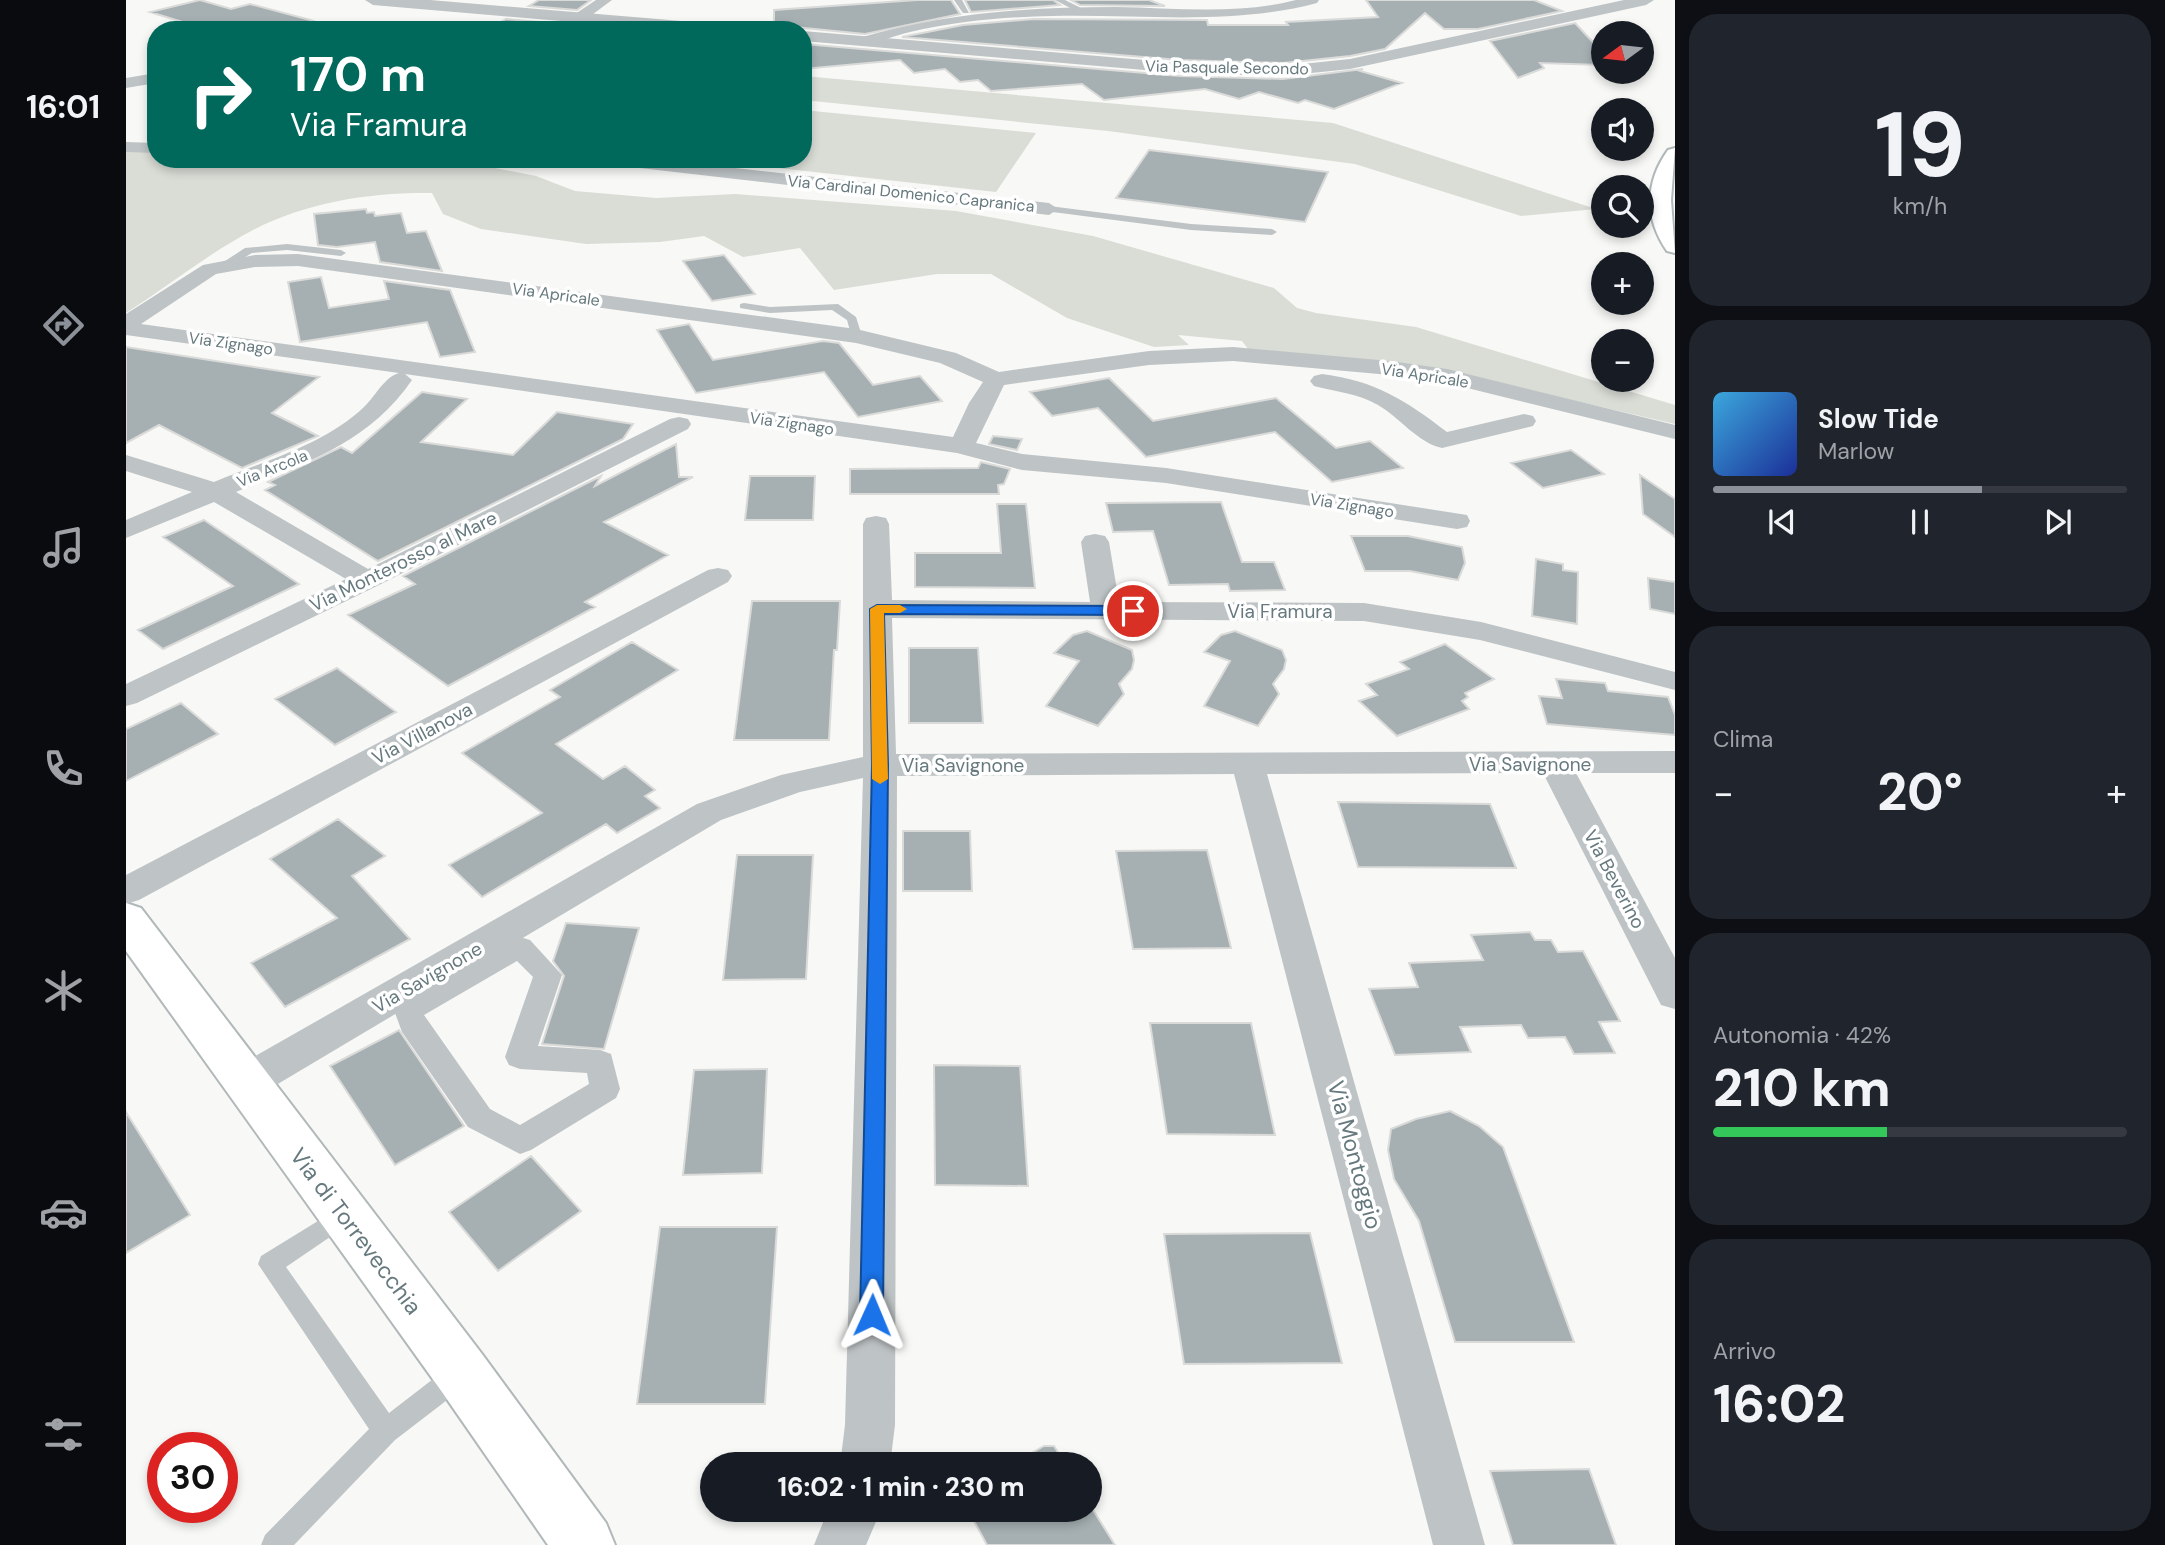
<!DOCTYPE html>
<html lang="it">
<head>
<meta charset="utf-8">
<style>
	body { margin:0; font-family:"DM Sans",sans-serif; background:#20242c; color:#f1f3f6; height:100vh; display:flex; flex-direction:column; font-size:26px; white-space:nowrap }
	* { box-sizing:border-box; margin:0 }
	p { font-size:23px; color:#9ea1a6 }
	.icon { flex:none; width:38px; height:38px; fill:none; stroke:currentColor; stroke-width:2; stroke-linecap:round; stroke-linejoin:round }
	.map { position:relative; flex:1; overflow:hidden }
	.details { display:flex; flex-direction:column; gap:14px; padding:14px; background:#0d0f14; width:490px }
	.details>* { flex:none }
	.hud { position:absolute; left:21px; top:21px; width:665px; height:147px; border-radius:28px; box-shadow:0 4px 10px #0003; background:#00695c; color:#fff; overflow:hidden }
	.needle { width:46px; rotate:255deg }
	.fabs { position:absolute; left:1465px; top:21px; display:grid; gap:14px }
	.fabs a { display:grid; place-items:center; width:63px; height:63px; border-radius:50%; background:#171b24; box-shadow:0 4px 10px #0003; font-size:35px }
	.speed { position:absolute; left:21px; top:1432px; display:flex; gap:14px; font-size:35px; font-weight:700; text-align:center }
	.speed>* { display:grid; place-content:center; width:91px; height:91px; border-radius:50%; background:#171b24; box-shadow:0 4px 10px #0003; line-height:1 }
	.speed .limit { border:10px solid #d22; background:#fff; color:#111 }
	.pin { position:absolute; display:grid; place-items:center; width:60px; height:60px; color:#fff; margin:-30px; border:4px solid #fff; border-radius:50%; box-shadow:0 2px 7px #0007 }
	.me { position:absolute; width:77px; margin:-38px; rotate:1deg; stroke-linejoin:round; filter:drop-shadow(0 0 5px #0008) }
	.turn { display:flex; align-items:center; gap:24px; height:147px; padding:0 28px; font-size:32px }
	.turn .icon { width:91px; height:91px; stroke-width:2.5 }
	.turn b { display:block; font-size:49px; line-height:60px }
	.big { font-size:52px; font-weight:800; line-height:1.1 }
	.details .widget { flex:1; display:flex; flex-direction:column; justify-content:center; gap:10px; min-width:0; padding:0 24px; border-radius:28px; background:#20242c }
	.details .dial { align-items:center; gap:0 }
	.dial b { font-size:91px; line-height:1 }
	.song { display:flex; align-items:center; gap:21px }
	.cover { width:84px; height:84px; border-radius:10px; background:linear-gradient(135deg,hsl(200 70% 55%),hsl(230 70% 35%)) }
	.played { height:7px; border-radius:4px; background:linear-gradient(90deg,#8c9099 65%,#363941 65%) }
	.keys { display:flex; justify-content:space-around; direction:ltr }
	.heat { display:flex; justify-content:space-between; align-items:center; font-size:38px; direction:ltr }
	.charge { height:10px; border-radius:5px; background:linear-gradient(90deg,#34c759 42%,#363941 0) }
	.trip { position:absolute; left:574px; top:1452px; width:402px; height:70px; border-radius:35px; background:#171b24; box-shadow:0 4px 10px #0003; font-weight:800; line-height:70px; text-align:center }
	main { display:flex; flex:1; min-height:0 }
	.tabs { display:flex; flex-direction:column; width:126px; justify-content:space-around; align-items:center; background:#090b0e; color:#9ea1a6 }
	.tabs .icon { width:49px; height:49px }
	.tabs .selected { color:#8c9099 }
	.tabs b { font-size:32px; color:#f1f3f6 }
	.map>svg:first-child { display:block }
	.green { fill:#daddd6 }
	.building { fill:#a6b0b3; stroke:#dadad9; stroke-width:2 }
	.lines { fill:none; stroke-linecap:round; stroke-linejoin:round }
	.secondary-casing { stroke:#b0b8ba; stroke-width:4 }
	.service { fill:#bec3c5; fill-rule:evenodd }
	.pedestrian { fill:#bec3c5; fill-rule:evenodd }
	.minor { fill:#bec3c5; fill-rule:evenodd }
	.tertiary { fill:#bec3c5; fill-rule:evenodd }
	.secondary { fill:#fff; fill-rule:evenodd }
	.route { fill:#1a73e8; stroke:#114b97; stroke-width:2 }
	.slow { fill:#f59e0b }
	.labels { text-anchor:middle; stroke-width:7; stroke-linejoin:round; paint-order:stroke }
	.far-street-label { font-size:16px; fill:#66797e; stroke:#fff }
	.street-label { font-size:19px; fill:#66797e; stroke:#fff }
	.near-street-label { font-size:23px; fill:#66797e; stroke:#fff }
</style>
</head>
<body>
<main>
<nav class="tabs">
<b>16:01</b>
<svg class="icon selected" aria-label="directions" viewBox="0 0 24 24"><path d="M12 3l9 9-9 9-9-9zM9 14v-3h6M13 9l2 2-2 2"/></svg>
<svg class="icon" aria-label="music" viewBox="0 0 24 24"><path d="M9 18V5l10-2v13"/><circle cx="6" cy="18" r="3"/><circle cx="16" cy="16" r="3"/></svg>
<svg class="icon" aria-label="phone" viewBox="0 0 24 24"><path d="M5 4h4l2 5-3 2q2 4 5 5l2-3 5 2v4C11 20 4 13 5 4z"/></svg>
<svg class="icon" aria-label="climate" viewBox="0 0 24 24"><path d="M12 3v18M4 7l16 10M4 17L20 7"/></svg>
<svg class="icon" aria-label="car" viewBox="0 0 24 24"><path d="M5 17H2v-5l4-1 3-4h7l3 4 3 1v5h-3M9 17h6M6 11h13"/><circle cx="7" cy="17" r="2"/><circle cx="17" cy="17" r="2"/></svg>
<svg class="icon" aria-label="filters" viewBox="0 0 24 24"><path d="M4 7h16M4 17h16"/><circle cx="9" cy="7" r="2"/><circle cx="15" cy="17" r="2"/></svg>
</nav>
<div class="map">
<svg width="1549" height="1545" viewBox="0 0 1549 1545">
	<rect width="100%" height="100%" fill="#f8f8f6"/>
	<!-- green -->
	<path class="green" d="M 677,76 L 1207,123 L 1470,209 L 1395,216 L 1229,164 L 982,131 L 677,100 Z
		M 677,110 L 910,133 L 870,192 L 588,161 L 590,159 L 677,159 Z
		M 0,150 L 30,151 L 30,159 L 338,162 L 410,176 L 449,191 L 530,198 L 609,194 L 830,211 L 967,236 L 1148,288 L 1171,308 L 1190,313 L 1290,327 L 1549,405 L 1549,424 L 1351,378 L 1122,349 L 1116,341 L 1052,335 L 1063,345 L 1028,347 L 941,318 L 865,274 L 811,274 L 708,290 L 674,248 L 617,257 L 578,236 L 534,242 L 460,244 L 355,229 L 317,214 L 306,193 C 246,192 180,202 127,230 C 83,253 42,286 0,313 Z"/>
	<!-- building -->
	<path class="building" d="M 74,0 L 105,9 L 124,4 L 188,21 L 187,30 L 61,30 L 60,23 L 24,12 Z
		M 413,0 L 465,0 L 451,10 L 403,6 Z
		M 791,0 L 825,0 L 834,14 L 739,34 L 648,25 L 648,10 Z
		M 839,0 L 927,0 L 934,5 L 845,12 Z
		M 945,0 L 1023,0 L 1039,6 L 954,5 Z
		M 1240,0 L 1408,0 L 1436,11 L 1352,29 L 1318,29 L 1299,13 L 1259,49 L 1224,56 L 1157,63 L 1054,60 L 776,37 L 837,25 L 908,19 L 1081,20 L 1082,25 L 1162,25 L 1160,22 L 1252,17 Z
		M 380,19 L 436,24 L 426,30 L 361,30 Z
		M 1449,23 L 1477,53 L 1477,65 L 1414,63 L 1418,68 L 1392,78 L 1364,41 Z
		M 677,44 L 1054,76 L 1157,79 L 1237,69 L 1234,71 L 1276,83 L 1208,109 L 1179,100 L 1172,103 L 1133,92 L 1113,99 L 1079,89 L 978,100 L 956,84 L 865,91 L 852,80 L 834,82 L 819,69 L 788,73 L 774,60 L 677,69 Z
		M 1023,150 L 1121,162 L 1202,172 L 1179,222 L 990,198 Z
		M 240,209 L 241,213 L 248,212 L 249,216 L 275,213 L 281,233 L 300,231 L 316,271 L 254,262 L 249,242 L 211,247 L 192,245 L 188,214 Z
		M 598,255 L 629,294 L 586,301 L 557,261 Z
		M 195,277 L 203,308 L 263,299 L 258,281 L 324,290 L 349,352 L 314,357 L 301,322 L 174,342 L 162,282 Z
		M 563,324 L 587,360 L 697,341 L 713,343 L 747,385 L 794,376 L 816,401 L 732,417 L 698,372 L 570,393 L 531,330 Z
		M 0,347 L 193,377 L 146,413 L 192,436 L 116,468 L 33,425 L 0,443 Z
		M 983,378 L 1027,421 L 1150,398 L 1210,448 L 1244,441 L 1277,468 L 1206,482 L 1149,432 L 1020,457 L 972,408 L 926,416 L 904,392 Z
		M 296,392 L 341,399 L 295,442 L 387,455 L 431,412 L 507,424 L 497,439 L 252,561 L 139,490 L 149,485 L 142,482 L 215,447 L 226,453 Z
		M 867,436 L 896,439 L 891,450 L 863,444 Z
		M 550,444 L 553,477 L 567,477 L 478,522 L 542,555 L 459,602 L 469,607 L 322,686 L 222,615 L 289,584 L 277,576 L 475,476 L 469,486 Z
		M 1445,450 L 1478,474 L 1417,488 L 1385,463 Z
		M 855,462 L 884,469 L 878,484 L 872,485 L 873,494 L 724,494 L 724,469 L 852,468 Z
		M 1514,475 L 1549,499 L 1549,537 L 1517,514 Z
		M 624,476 L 689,476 L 687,520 L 619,520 Z
		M 1095,502 L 1116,562 L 1148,562 L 1159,590 L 1104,591 L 1102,584 L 1043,585 L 1027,531 L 987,532 L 980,503 Z
		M 871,504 L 900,504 L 909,588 L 789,587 L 789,553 L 875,553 Z
		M 78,520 L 173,584 L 37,649 L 12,630 L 107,586 L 37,537 Z
		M 1225,536 L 1282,536 L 1336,547 L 1339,563 L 1332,580 L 1284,571 L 1239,571 Z
		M 1410,559 L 1437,564 L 1437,570 L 1452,572 L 1451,624 L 1406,616 Z
		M 1522,578 L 1549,582 L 1549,614 L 1524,609 Z
		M 626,601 L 714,601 L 711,650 L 708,650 L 703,740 L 608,740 Z
		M 961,631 L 1006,650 L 1008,660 L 1006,669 L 993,684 L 998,694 L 972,726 L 920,706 L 953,661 L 928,653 L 947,635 Z
		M 1109,631 L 1156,650 L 1160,660 L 1158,669 L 1147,684 L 1153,694 L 1132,726 L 1078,706 L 1104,661 L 1078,652 L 1095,635 Z
		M 506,642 L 552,670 L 430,744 L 477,779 L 499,766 L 529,790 L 519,796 L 534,808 L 491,833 L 480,824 L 356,897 L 323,865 L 416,813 L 336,753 L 434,697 L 424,690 Z
		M 1319,644 L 1368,679 L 1339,693 L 1342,697 L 1336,701 L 1343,709 L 1271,736 L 1233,701 L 1251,695 L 1240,684 L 1283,669 L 1274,662 Z
		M 783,648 L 852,648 L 857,723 L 783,723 Z
		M 211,668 L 270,712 L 209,745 L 149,699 Z
		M 1430,679 L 1479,683 L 1482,691 L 1542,697 L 1549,715 L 1549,735 L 1421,724 L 1413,696 L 1436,698 Z
		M 55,703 L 92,734 L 0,781 L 0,729 Z
		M 1212,802 L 1364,804 L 1390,868 L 1232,867 Z
		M 212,819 L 259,856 L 226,876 L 284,939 L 159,1007 L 125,963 L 211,918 L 144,859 Z
		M 777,831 L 844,831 L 846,891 L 777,891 Z
		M 1081,850 L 1105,948 L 1007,949 L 990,851 Z
		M 611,855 L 687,855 L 680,979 L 597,980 Z
		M 440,923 L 513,928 L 478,1049 L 416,1044 L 438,976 L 427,961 Z
		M 1404,932 L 1409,940 L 1425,940 L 1432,952 L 1457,951 L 1494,1021 L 1473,1022 L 1489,1053 L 1448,1054 L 1439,1037 L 1402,1038 L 1395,1025 L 1334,1027 L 1345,1052 L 1269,1055 L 1243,989 L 1292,987 L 1283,963 L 1357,960 L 1345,935 Z
		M 1024,1023 L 1125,1023 L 1149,1135 L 1041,1134 Z
		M 273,1030 L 338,1126 L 269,1165 L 204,1066 Z
		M 808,1065 L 894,1066 L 902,1186 L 809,1185 Z
		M 641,1069 L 636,1173 L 557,1175 L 568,1070 Z
		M 1324,1111 L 1353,1126 L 1377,1147 L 1448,1342 L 1329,1342 L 1293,1221 L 1268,1179 L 1262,1150 L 1265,1129 L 1290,1119 Z
		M 0,1112 L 64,1215 L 0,1253 Z
		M 405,1156 L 455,1211 L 372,1271 L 323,1212 Z
		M 534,1227 L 651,1227 L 639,1404 L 511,1404 Z
		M 1184,1233 L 1216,1363 L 1058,1364 L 1038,1234 Z
		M 918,1446 L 928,1446 L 940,1465 L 885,1465 Z
		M 1463,1469 L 1490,1545 L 1387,1545 L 1364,1471 Z
		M 964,1505 L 989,1545 L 861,1545 L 842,1510 L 964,1510 Z"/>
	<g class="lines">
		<!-- secondary casing -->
		<g class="secondary-casing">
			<path id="secondary" d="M 1549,148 L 1545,200 L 1549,253 L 1541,251 C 1518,218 1519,182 1542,150 Z
				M 0,903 L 15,908 L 356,1354 L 480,1523 L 489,1545 L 422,1545 L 316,1392 L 0,951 Z"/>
		</g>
		<!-- service -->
		<path class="service" d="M 828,0 L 836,0 L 843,13 L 837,13 Z
			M 929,0 L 939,0 L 955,8 L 948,10 Z
			M 923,206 L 1065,224 L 1146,229 L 1151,232 L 1146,235 L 1065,230 L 919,211 L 919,207 Z
			M 161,244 L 215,250 L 220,253 L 215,256 L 161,250 L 126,253 L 102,267 L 93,265 L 119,248 Z
			M 618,303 L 644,307 L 712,304 L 730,317 L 736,336 L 726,338 L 721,320 L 706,310 L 644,313 L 614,308 L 614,304 Z
			M 218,1205 L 226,1208 L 230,1215 L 226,1222 L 160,1267 L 263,1413 L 324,1366 L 333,1363 L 342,1366 L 346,1375 L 342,1384 L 269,1440 L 168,1545 L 135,1545 L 139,1535 L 243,1429 L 132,1264 L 135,1256 Z"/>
		<!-- pedestrian -->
		<path class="pedestrian" d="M 394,937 L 404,940 L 436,975 L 412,1046 L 474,1050 L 485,1054 L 494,1089 L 490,1098 L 405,1150 L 394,1154 L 342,1127 L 276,1032 L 268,1010 L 272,1002 ZM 391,961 L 407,977 L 379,1057 L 383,1065 L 394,1069 L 461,1073 L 463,1084 L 394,1125 L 364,1109 L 298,1015 Z"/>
		<!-- minor -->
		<path class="minor" d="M 470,0 L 486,0 L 459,20 L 449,20 L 449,14 Z
			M 1170,0 L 1193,0 L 1191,3 C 1105,26 1015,14 926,16 C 879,17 830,21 784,32 C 768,36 753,42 738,45 L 731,41 L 733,38 C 818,13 902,7 990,7 C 1049,8 1113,15 1170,0 Z
			M 0,142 L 30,143 L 30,153 L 0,152 Z
			M 324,159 L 400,159 C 392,167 332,167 324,159 Z
			M 470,159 L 529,159 L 923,203 L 932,209 L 923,215 L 479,164 Z
			M 172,254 L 730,329 L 830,353 L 873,372 L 1023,351 L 1107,347 L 1264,361 L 1321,369 L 1549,425 L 1549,439 L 1321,383 L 1264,375 L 1107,361 L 1023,365 L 878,385 L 850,443 L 896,454 L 1040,468 L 1341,515 L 1344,521 L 1341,527 L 1331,529 L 1040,483 L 896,470 L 831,453 L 279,374 L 286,380 C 241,445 179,462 110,492 L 242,569 L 544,419 L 553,417 L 562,419 L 565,424 L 562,429 L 251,586 L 11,703 L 0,706 L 0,684 L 220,579 L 88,502 L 0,538 L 0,520 L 66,492 L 0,471 L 0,455 L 88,482 C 138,461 198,445 238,407 C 249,397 258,377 273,373 L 0,335 L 0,314 L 77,265 L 129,255 ZM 172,266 L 730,343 L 814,363 L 857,382 L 843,403 L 827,437 L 15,324 L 90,274 L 129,267 Z
			M 1196,374 C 1250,381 1279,400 1321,432 L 1398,414 L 1407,416 L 1410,421 L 1407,426 L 1316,448 C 1292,443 1273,417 1252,405 C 1231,393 1210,392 1188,386 L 1184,381 L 1188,376 Z
			M 750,516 L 760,518 L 763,524 L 766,600 L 964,602 L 955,542 L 959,536 L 969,534 L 979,536 L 983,542 L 993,602 L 1238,603 L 1355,622 L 1549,672 L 1549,690 L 1354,640 L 1238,621 L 766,618 L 770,754 L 1549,751 L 1549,773 L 1450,773 L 1549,958 L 1549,1009 L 1535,1005 L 1417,773 L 1141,774 L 1359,1545 L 1307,1545 L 1108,774 L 771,776 L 769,1425 L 764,1465 L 714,1465 L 719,1425 L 737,778 L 674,792 L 595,820 L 135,1094 L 120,1099 L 105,1094 L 99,1082 L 105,1070 L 571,804 L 655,775 L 737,757 L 737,524 L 740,518 Z
			M 592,568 L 602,570 L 606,576 L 602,582 L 13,900 L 0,904 L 0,875 L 582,570 Z
			M 702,1510 L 755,1510 L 740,1545 L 688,1545 Z"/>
		<!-- tertiary -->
		<path class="tertiary" d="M 239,0 L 304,0 L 603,25 L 611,30 L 541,30 L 247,5 Z
			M 1498,0 L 1528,0 L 1520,5 L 1224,69 L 1157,76 L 1054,73 L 677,41 L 677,31 L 1054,63 L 1157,66 L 1224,59 Z
			M 30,73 L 30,83 L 0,88 L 0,78 Z"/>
		<!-- secondary -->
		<use href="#secondary" class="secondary"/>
	</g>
	<!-- route -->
	<path class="route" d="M 751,605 L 1007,606 L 1014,611 L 1007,615 L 758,614 L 762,765 L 757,1315 L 754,1323 L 746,1326 L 738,1323 L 734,1315 L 746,765 L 744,609 Z"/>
	<!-- slow -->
	<path class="slow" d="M 751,605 L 774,605 L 781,609 L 774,613 L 758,613 L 762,779 L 754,784 L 746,779 L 744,609 Z"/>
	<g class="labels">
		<!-- far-street labels -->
		<g class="far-street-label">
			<text transform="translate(1101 67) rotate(1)" y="6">Via Pasquale Secondo</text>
			<text transform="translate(785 193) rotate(6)" y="6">Via Cardinal Domenico Capranica</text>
			<text transform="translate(430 294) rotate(8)" y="6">Via Apricale</text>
			<text transform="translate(105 343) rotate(8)" y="6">Via Zignago</text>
			<text transform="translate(1299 375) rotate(9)" y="6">Via Apricale</text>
			<text transform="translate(666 423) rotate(8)" y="6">Via Zignago</text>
			<text transform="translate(146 468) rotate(-22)" y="6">Via Arcola</text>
			<text transform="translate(1226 505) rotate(9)" y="6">Via Zignago</text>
		</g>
		<!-- street labels -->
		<g class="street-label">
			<text transform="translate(277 561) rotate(-26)" y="7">Via Monterosso al Mare</text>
			<text x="1154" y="618">Via Framura</text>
			<text transform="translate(296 733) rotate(-28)" y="7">Via Villanova</text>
			<text x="1404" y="771">Via Savignone</text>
			<text x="837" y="772">Via Savignone</text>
			<text transform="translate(1489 879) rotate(62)" y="7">Via Beverino</text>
			<text transform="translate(301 977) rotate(-30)" y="7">Via Savignone</text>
		</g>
		<!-- near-street labels -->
		<g class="near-street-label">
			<text transform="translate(1229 1155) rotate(75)" y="8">Via Montoggio</text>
			<text transform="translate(230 1231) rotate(53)" y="8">Via di Torrevecchia</text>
		</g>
	</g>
</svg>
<div class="fabs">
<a><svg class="needle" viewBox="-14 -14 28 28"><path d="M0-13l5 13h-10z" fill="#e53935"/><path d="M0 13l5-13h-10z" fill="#9ea1a6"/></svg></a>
<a><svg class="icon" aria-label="sound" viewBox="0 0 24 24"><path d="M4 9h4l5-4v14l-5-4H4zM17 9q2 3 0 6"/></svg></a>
<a><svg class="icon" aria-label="search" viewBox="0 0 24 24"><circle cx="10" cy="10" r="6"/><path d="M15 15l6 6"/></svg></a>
<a>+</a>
<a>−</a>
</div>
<div class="speed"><div class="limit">30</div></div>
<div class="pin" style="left:1007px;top:611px;background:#d93025"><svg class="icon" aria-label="arrive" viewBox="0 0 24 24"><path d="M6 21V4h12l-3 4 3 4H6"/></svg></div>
<svg class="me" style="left:746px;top:1315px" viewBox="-20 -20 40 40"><path d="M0-17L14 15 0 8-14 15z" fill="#1a73e8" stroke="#fff" stroke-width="4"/></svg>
<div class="trip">16:02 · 1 min · 230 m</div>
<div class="hud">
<div class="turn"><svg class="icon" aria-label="right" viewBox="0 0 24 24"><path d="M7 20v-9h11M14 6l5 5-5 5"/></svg><div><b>170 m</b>Via Framura</div></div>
</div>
</div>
<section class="details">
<div class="widget dial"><b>19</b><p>km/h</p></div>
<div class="widget">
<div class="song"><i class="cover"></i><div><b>Slow Tide</b><p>Marlow</p></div></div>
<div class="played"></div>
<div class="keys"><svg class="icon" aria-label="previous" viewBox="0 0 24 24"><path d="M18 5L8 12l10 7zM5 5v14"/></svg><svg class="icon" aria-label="pause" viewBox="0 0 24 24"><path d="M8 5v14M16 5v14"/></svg><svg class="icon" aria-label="next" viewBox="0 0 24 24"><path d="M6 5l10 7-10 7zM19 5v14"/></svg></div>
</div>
<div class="widget"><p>Clima</p>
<div class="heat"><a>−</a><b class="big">20°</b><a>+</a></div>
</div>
<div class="widget"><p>Autonomia · 42%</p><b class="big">210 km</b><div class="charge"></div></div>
<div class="widget"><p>Arrivo</p><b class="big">16:02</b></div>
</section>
</main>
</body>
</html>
